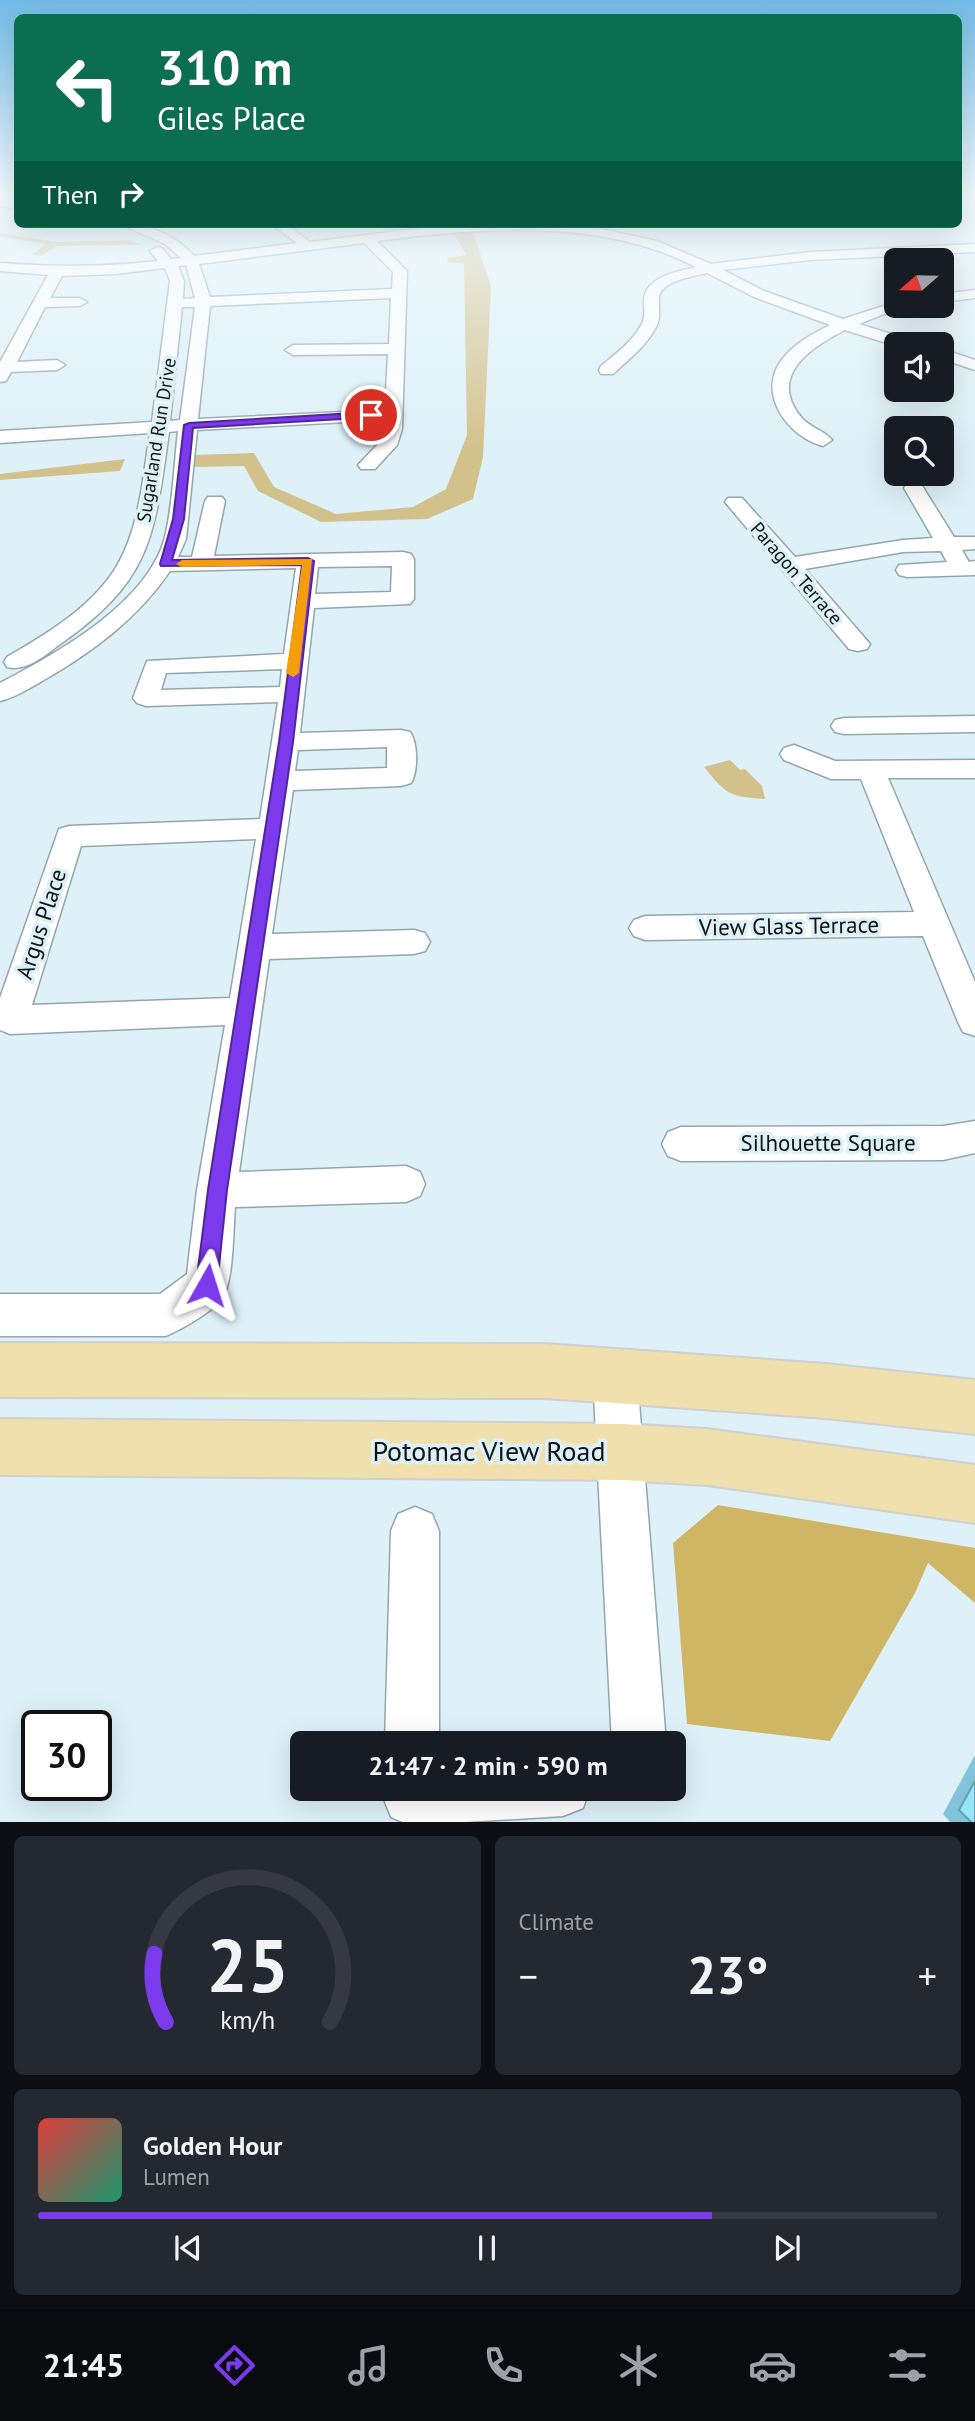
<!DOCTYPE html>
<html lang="en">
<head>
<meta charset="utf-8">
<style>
	body { margin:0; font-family:"PT Sans",sans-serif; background:#242831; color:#f1f3f6; height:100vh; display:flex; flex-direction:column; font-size:26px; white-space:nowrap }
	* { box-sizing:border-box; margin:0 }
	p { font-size:23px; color:#9ea1a6 }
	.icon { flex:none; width:38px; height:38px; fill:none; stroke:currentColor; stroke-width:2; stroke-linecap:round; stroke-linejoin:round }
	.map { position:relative; height:1822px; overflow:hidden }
	.details { display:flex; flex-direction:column; gap:14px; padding:14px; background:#0d0f14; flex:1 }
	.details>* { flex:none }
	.guide { position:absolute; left:14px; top:14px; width:948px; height:214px; border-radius:10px; box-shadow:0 7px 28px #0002; background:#0b6e4f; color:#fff; overflow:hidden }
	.needle { width:46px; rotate:250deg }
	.tools { position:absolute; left:884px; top:248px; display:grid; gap:14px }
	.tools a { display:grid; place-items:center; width:70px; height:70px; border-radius:10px; background:#171b24; box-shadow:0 7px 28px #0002; font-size:35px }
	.speed { position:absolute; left:21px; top:1710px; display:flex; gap:14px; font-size:35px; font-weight:700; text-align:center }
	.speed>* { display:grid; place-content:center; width:91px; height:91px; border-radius:50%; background:#171b24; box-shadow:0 7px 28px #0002; line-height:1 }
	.speed .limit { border:4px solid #111; border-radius:10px; background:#fff; color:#111 }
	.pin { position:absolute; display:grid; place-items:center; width:60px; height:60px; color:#fff; margin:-30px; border:4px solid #fff; border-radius:50%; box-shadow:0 2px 7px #0007 }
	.me { position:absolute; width:77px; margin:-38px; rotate:6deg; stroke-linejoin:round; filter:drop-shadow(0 0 5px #0008) }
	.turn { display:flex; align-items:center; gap:24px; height:147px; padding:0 28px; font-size:32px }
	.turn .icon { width:91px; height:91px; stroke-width:2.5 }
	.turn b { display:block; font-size:49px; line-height:60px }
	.then { display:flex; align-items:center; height:66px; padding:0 28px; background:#0003; gap:14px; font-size:26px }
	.big { font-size:52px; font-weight:700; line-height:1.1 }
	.details .card { flex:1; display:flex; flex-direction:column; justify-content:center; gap:10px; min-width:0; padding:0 24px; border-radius:10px; background:#242831 }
	.details .dial { align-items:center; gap:0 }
	.dial svg { height:182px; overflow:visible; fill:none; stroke:#363941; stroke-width:7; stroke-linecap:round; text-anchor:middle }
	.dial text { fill:#f1f3f6; stroke:none }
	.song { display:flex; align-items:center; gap:21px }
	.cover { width:84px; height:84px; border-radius:10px; background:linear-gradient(135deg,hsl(0 70% 55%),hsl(160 70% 35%)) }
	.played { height:7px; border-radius:4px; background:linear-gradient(90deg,#7c3aed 75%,#363941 75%) }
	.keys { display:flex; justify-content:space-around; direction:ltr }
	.heat { display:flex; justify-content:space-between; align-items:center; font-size:38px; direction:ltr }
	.details .tiles { flex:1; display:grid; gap:14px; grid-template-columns:1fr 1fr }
	.card:last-child { grid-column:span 2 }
	.trip { position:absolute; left:290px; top:1731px; width:396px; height:70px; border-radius:10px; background:#171b24; box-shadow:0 7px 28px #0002; font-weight:700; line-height:70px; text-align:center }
	.tab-bar { display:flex; height:112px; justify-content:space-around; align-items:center; background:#090b0e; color:#9ea1a6 }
	.tab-bar .icon { width:49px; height:49px }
	.tab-bar .current { color:#7c3aed }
	.tab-bar b { font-size:32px; color:#f1f3f6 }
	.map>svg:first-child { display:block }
	.green { fill:#d3c18b }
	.forest { fill:#cfb665 }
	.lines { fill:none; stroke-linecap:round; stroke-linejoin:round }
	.minor-casing { stroke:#93a6ac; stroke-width:3 }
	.major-casing { stroke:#cfd0d0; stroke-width:4 }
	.minor { fill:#fff; fill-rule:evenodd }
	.major { fill:#efe0ad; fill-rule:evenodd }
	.wall { fill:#81c4da }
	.building { fill:#96e4fd; stroke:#69a0b1; stroke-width:2 }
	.route { fill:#7c3aed; stroke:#51269a; stroke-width:2 }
	.slow { fill:#f59e0b }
	.labels { text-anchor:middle; stroke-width:7; stroke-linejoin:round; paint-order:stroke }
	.far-street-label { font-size:19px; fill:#0d1416; stroke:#def1f8 }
	.street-label { font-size:23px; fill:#0d1416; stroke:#def1f8 }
	.near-street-label { font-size:28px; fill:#0d1416; stroke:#def1f8 }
</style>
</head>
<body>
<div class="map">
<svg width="975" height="1823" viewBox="0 0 975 1823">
	<rect width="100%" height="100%" fill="#def1f8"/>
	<!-- green -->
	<path class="green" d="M 452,232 L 473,232 L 491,286 L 483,457 L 473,499 L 427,519 L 321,522 L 258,491 L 244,466 L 194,467 L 194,455 L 254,453 L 274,487 L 336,514 L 413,507 L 446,489 L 467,435 L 464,264 L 448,262 L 447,258 L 467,255 Z
		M 0,233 L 57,242 L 130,240 L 141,245 L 57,246 L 41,256 L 32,255 L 45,244 L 0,236 Z
		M 125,459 L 120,471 L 0,480 L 0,474 Z
		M 730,760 L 740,770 L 745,769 L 762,786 L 765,799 C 729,797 726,794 704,767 Z"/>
	<!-- forest -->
	<path class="forest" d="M 718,1505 L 975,1548 L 975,1603 L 928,1563 L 915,1593 L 830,1741 L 687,1724 L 673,1543 Z"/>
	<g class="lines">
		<!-- minor casing -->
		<g class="minor-casing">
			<path id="minor" d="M 0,198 L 18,201 L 18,209 L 0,206 Z
				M 120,224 C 149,224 174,234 194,256 L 297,243 L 271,224 L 286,224 L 310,242 L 445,225 L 554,224 L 601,229 L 657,241 L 711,264 L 810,252 L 975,244 L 975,252 L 810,260 L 723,270 L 764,291 L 843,319 L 896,302 L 896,306 L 904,306 L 859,324 L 917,342 L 919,345 L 896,346 L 845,330 C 812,347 767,375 801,417 C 810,428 824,430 832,440 L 823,446 C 788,437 757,394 781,361 C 793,344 812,334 830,325 L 754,297 L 707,273 C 694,276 661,281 659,297 C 658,309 662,317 655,329 C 645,347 628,360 613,374 L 601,374 L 599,370 L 601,366 C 614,355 631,343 640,327 C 646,318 644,311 644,301 C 644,277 678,271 696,267 C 598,217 482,228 377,241 L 407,271 L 402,429 L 397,445 L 375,469 L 361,469 L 358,465 L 379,443 L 384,420 L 197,430 L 186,539 L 178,557 L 192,557 L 205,501 L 208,497 L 222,497 L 225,501 L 214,556 L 403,552 L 411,554 L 414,559 L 414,599 L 410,604 L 314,608 L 300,733 L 401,730 L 410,732 C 418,743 418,772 411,783 L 401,786 L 293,790 L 272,934 L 414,930 L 425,933 L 430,942 L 425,951 L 414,954 L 269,959 L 239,1172 L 406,1166 L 420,1172 L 425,1184 L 420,1196 L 406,1202 L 235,1207 C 233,1228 234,1284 221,1300 C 210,1313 182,1329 166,1336 L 0,1336 L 0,1294 L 160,1294 L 187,1274 L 197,1190 L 225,1025 L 10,1034 L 0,1030 L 0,998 L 59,829 L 69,826 L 260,819 L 278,702 L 146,706 L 137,703 L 133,698 L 147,661 L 284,654 L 296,568 L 170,571 C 138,618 94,651 44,680 C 30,688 16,697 0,701 L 0,683 C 56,654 148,603 165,537 C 173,503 174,466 178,431 L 169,432 C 154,538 152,580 59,645 C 44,656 26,672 7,667 L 4,662 L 7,657 C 47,634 95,605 118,564 C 140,525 143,476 150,433 L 0,443 L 0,431 L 152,422 L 170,281 L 165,268 L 116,274 L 62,276 L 50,298 L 80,298 L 87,302 L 80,306 L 45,307 L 17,362 L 57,360 L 65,365 L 57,370 L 11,372 L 6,381 L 0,382 L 0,362 L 48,275 L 0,271 L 0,263 C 54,267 104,267 158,261 L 150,251 L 157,247 L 162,248 L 171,259 L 181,258 L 165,244 ZM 364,243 L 393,272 L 392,289 L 210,297 L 199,264 ZM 186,265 L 195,298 L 183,299 L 184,281 L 178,266 ZM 391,298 L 389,344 L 293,345 L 285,350 L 293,355 L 388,354 L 385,410 L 198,419 L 210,306 ZM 182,307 L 195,307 L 180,420 L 170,421 ZM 392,566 L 391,592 L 315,594 L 318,567 ZM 282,669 L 280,687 L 161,690 L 166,673 ZM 387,747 L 387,768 L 295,771 L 298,750 ZM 256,839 L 230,998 L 32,1005 L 81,846 Z
				M 975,290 L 975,298 L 942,302 L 942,294 Z
				M 942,349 L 975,360 L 975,370 L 942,359 Z
				M 914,482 L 921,484 L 954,537 L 975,537 L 975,549 L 962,550 L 969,562 L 975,561 L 975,575 L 907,577 L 899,575 L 896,570 L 899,565 L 947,562 L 941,551 L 903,552 L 805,569 L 870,644 L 867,649 L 858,651 L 849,649 L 725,502 L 728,498 L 742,498 L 795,557 L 903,540 L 933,538 L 904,488 L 907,484 Z
				M 975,716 L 975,732 L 844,734 L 835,732 L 831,726 L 835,720 L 844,718 Z
				M 794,745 L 835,761 L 975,760 L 975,778 L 888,778 L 975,982 L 975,1036 L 963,1032 L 958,1022 L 923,936 L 645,940 L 634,936 L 629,928 L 634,920 L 645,916 L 914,912 L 861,779 L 831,779 L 784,760 L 780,754 L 784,748 Z
				M 975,1121 L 975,1153 L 943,1160 L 681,1161 L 668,1156 L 662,1144 L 668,1132 L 681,1127 L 943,1126 Z
				M 615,1354 L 631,1360 L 637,1376 L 666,1743 L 612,1743 L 593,1376 L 599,1360 Z
				M 415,1507 L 432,1514 L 439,1531 L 439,1743 L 385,1743 L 391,1531 L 398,1514 Z
				M 387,1788 L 590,1788 L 583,1808 L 563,1816 L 449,1823 L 405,1823 L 391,1817 L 383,1797 Z"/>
		</g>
		<!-- major casing -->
		<g class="major-casing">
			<path id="major" d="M 0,1343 L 545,1344 L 826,1364 L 975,1380 L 975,1434 L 826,1418 L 545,1398 L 0,1397 Z
				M 0,1419 L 622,1424 L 707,1429 L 975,1465 L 975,1523 L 707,1485 L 622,1480 L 0,1475 Z"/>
		</g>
		<!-- minor -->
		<use href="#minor" class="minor"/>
		<!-- major -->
		<use href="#major" class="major"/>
	</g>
	<!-- wall -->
	<path class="wall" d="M 975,1755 L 975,1823 L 951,1823 L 943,1814 Z"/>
	<!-- building -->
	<path class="building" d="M 975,1781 L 975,1823 L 972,1823 L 959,1810 Z"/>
	<!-- sky -->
	<linearGradient id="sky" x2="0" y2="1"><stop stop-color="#71bbe7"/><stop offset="0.43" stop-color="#f0f9fc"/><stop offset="1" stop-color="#f0f9fc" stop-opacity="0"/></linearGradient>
	<rect width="975" height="450" fill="url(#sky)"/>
	<!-- route -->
	<path class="route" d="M 371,412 L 376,415 L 375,417 L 193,428 L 184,519 L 172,560 L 308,558 L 314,561 L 293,742 L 227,1190 L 217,1285 L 214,1292 L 207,1295 L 199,1292 L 196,1285 L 208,1190 L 279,742 L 302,565 L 161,566 L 160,564 L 173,519 L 184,425 L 189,423 Z"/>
	<!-- slow -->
	<path class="slow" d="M 312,559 L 299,673 L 293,677 L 286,673 L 302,565 L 182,567 L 176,564 L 182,560 Z"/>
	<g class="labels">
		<!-- far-street labels -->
		<g class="far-street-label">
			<text transform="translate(156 440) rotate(-81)" y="7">Sugarland Run Drive</text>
			<text transform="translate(797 573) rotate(49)" y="7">Paragon Terrace</text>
		</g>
		<!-- street labels -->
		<g class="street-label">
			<text transform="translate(41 924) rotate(-72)" y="8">Argus Place</text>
			<text transform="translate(789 926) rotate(-1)" y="8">View Glass Terrace</text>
			<text x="828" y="1151">Silhouette Square</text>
		</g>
		<!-- near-street labels -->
		<g class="near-street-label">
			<text x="489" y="1461">Potomac View Road</text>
		</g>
	</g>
</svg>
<div class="tools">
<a><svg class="needle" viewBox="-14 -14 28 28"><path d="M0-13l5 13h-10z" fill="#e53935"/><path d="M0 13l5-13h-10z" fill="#9ea1a6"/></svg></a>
<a><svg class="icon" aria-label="sound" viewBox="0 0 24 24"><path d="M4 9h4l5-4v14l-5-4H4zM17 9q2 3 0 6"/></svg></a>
<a><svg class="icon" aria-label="search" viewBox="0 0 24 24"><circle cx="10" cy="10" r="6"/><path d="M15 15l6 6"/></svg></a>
</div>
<div class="speed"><div class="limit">30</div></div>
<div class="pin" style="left:371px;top:415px;background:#d93025"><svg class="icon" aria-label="arrive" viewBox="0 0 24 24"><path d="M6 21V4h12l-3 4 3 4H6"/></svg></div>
<svg class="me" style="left:207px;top:1285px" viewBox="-20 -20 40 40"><path d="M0-17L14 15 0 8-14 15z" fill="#7c3aed" stroke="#fff" stroke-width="4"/></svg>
<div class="trip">21:47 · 2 min · 590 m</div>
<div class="guide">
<div class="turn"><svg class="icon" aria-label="left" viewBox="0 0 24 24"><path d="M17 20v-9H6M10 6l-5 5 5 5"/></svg><div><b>310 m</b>Giles Place</div></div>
<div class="then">Then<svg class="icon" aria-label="right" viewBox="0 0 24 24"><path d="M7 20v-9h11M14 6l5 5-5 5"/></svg></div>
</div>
</div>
<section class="details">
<div class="tiles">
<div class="card dial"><svg viewBox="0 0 100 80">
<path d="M14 69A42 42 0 1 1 86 69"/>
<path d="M14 69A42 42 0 0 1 9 39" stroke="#7c3aed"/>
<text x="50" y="56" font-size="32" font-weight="700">25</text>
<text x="50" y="72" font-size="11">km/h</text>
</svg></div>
<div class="card"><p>Climate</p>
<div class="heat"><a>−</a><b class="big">23°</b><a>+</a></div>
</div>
<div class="card">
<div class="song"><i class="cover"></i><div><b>Golden Hour</b><p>Lumen</p></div></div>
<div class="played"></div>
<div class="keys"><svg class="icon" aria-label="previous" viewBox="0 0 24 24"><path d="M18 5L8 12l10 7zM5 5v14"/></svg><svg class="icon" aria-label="pause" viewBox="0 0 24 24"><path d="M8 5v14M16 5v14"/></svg><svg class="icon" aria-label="next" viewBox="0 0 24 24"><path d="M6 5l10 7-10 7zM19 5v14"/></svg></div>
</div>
</div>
</section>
<nav class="tab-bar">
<b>21:45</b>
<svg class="icon current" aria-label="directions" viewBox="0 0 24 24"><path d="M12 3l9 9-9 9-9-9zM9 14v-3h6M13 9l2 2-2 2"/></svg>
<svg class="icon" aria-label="music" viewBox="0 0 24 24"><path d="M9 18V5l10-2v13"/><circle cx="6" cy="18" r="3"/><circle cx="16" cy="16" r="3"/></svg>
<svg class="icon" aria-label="phone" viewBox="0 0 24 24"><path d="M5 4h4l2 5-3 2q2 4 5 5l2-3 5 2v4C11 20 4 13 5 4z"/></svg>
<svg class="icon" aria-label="climate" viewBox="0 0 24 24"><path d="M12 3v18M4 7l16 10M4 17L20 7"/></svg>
<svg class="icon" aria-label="car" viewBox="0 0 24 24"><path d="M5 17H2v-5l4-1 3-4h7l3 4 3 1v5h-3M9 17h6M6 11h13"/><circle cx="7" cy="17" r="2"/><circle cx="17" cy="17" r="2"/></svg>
<svg class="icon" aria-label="filters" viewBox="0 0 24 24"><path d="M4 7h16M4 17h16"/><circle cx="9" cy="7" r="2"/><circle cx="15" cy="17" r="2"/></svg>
</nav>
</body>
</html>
